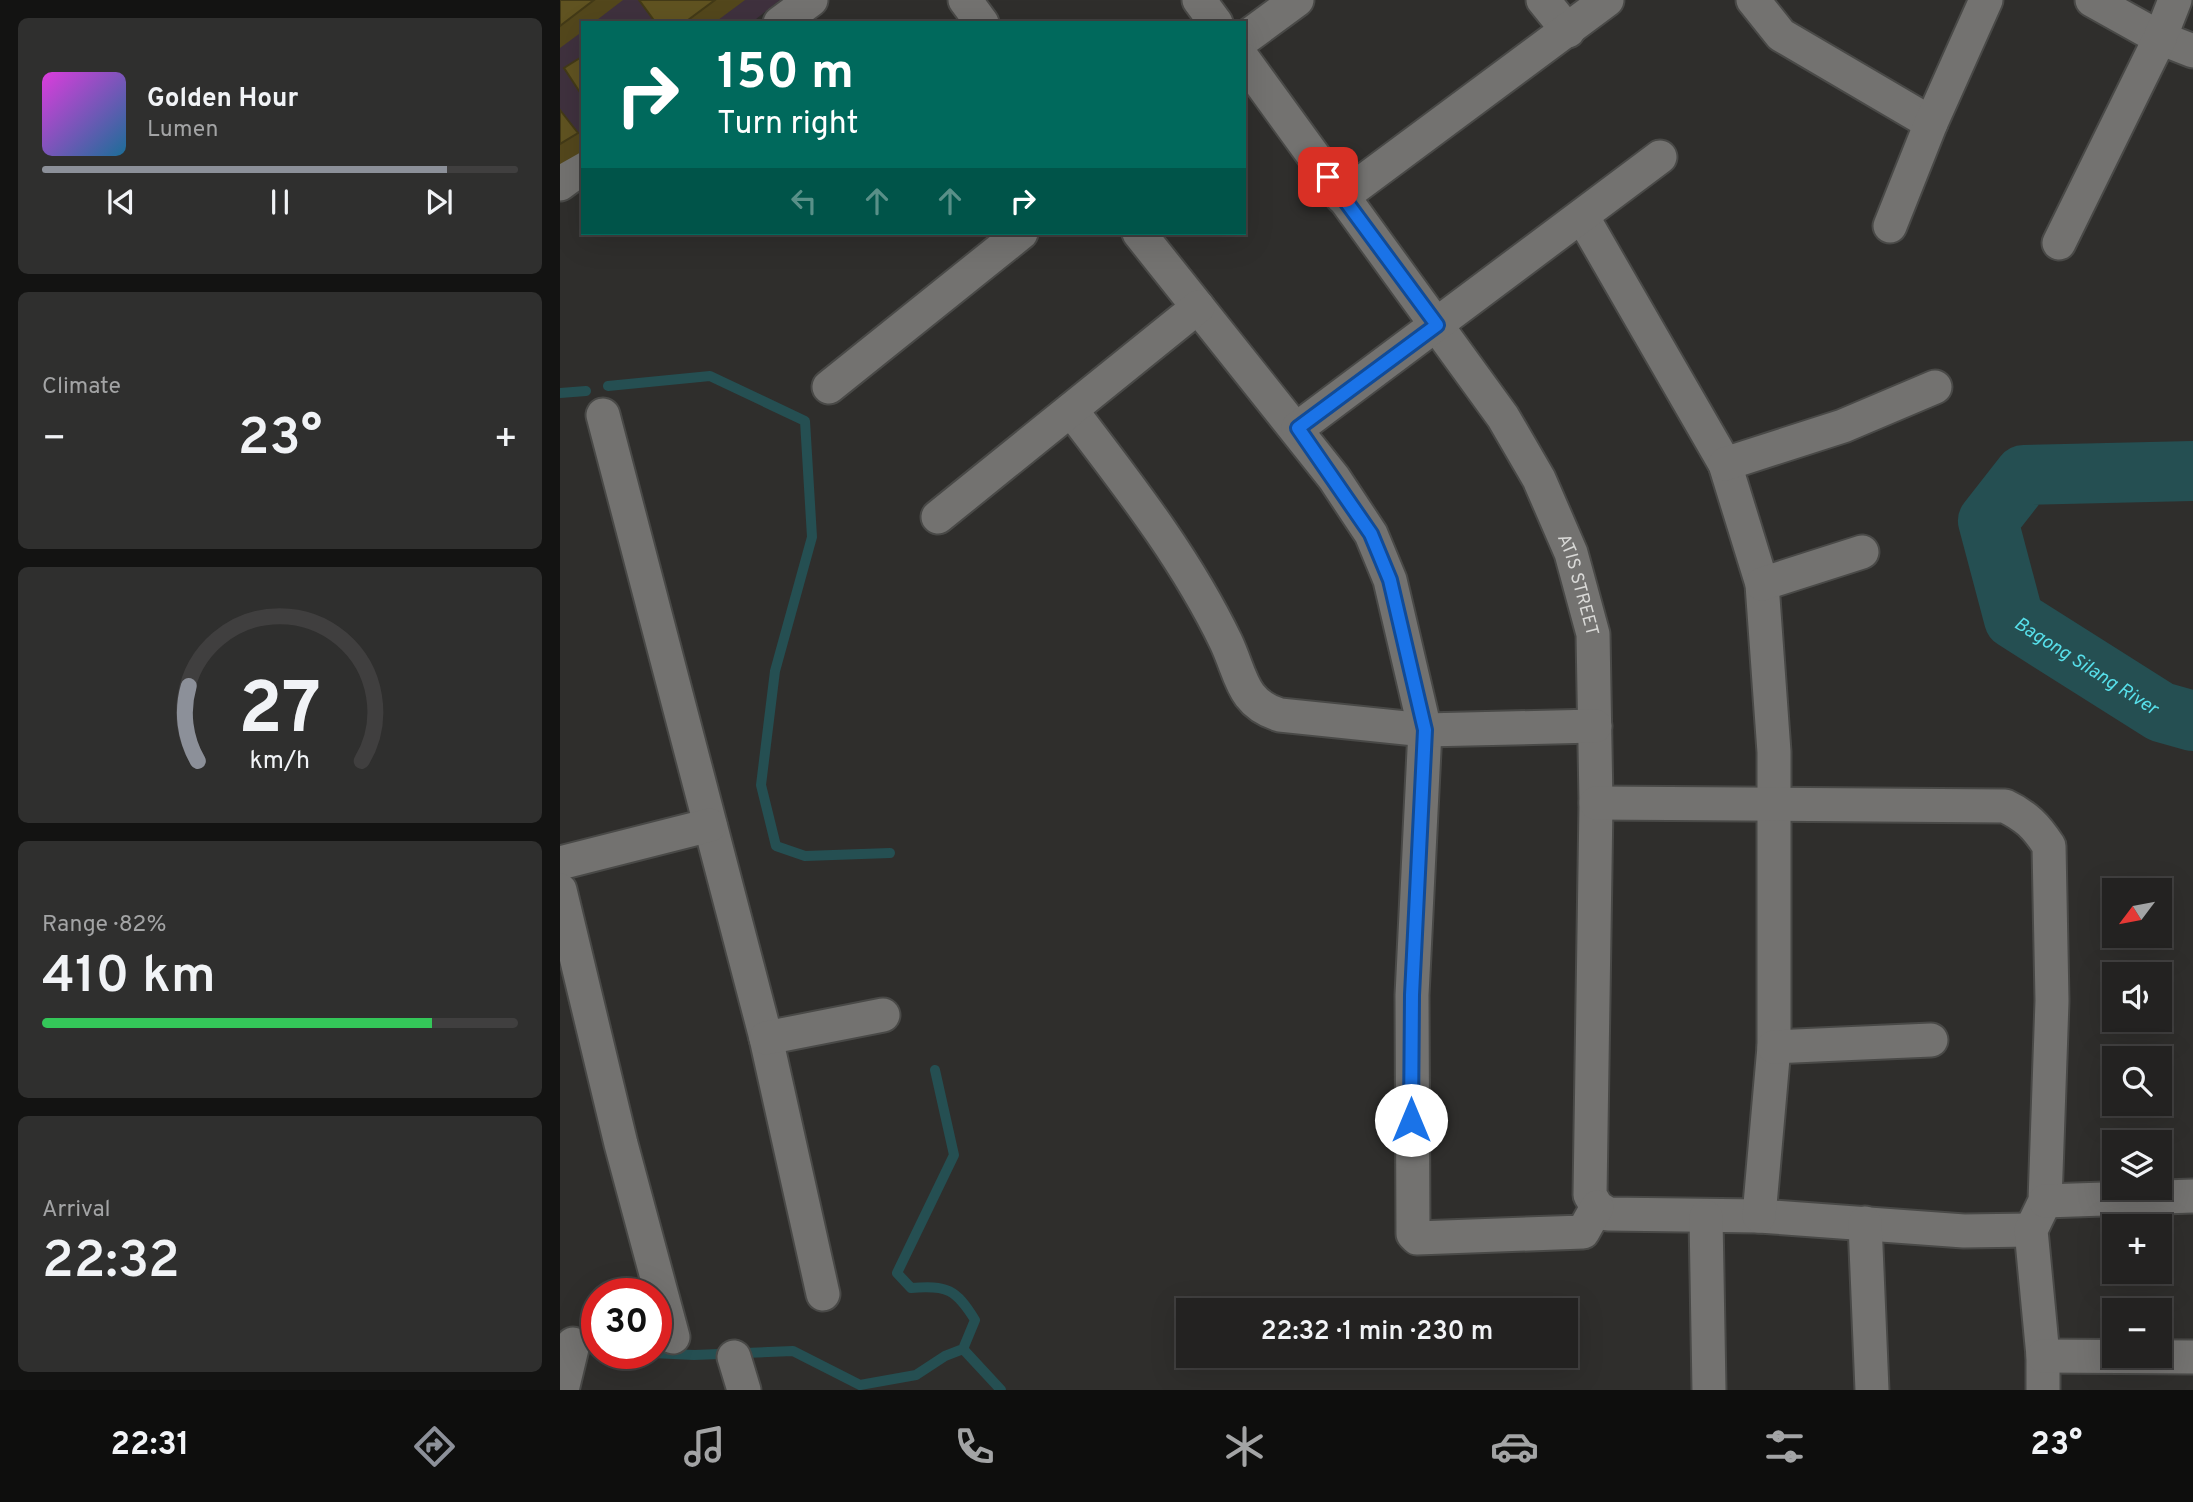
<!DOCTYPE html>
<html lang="en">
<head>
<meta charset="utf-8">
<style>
	body { margin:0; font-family:Overpass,sans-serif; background:#2f2f2e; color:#f1f3f6; height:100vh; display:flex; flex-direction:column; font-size:26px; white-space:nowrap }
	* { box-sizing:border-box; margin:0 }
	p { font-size:23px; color:#a3a4a5 }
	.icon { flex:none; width:38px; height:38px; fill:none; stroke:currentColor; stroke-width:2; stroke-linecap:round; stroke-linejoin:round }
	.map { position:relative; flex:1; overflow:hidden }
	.panel { display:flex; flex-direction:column; gap:18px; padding:18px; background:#131312; width:560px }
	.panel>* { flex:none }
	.hud { position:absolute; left:21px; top:21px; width:665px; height:214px; border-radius:0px; box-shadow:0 7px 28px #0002,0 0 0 2px #403f3f; background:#00695c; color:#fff; overflow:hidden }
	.needle { width:46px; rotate:238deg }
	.controls { position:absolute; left:1542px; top:878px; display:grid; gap:14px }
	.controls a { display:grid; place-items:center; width:70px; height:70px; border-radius:0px; background:#232221; box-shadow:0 7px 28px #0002,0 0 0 2px #403f3f; font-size:35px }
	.speed { position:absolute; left:21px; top:1278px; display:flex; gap:14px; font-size:35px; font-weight:700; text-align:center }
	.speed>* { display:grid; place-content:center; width:91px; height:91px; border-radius:50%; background:#232221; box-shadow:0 7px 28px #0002,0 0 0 2px #403f3f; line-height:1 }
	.speed .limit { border:10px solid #d22; background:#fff; color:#111 }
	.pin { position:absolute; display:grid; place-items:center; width:60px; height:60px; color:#fff; margin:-30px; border-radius:14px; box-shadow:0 4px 10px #0006 }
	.me { position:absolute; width:77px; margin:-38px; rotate:0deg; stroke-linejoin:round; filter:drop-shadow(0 0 5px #0008) }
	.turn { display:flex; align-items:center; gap:24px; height:147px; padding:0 21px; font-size:32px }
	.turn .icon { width:91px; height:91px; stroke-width:2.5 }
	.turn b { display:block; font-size:49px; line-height:60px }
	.lanes { display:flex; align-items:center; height:66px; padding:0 21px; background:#0003; justify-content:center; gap:35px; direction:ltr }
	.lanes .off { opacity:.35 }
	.big { font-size:52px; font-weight:600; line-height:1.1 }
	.panel .widget { flex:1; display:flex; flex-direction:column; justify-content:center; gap:10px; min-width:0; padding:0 24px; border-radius:10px; background:#2f2f2e }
	.panel .dial { align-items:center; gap:0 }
	.dial svg { height:182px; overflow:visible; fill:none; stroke:#403f3f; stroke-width:7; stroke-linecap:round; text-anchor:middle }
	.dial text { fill:#f1f3f6; stroke:none }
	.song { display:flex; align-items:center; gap:21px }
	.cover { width:84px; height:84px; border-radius:10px; background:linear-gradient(135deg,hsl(300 70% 55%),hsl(200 70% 35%)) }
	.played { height:7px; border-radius:4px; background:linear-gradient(90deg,#8c9099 85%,#403f3f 85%) }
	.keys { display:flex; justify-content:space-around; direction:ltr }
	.heat { display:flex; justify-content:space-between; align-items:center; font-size:38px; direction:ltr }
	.charge { height:10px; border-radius:5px; background:linear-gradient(90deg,#34c759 82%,#403f3f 0) }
	.trip { position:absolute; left:616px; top:1298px; width:402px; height:70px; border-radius:0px; background:#232221; box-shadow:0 7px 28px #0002,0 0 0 2px #403f3f; font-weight:600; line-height:70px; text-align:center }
	.menu { display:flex; height:112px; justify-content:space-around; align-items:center; background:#0e0e0d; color:#a3a4a5 }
	.menu .icon { width:49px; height:49px }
	.menu .active { color:#8c9099 }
	.menu b { font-size:32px; color:#f1f3f6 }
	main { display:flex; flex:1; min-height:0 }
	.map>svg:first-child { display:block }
	.education { fill:#3f313e }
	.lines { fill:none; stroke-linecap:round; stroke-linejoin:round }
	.stream { stroke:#254f52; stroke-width:10 }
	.river { stroke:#254f52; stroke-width:60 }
	.minor-casing { stroke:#494947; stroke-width:37 }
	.minor { stroke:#737270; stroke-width:33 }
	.wall { fill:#53471c }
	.building { fill:#605321; stroke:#433a17; stroke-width:2 }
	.route-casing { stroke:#114b97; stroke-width:18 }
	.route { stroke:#1a73e8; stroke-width:12 }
	.labels { text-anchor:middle; stroke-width:5; stroke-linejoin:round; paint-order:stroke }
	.street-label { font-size:18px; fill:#d9d9d7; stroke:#171716 }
	.water-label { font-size:19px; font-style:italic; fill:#57dfea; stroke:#171716 }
</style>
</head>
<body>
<main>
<section class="panel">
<div class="widget">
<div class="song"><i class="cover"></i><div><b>Golden Hour</b><p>Lumen</p></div></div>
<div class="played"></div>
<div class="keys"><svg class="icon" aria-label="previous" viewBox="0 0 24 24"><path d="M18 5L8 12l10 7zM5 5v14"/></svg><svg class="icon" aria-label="pause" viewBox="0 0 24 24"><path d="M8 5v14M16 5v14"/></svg><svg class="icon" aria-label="next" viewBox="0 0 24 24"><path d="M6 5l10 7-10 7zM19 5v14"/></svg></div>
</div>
<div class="widget"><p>Climate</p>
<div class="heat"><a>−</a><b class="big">23°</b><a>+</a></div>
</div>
<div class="widget dial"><svg viewBox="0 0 100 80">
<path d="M14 69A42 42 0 1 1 86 69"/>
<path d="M14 69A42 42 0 0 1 10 36" stroke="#8c9099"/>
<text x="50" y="56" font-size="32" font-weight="700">27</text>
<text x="50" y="72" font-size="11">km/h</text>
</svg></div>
<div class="widget"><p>Range · 82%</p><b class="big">410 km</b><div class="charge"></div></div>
<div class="widget"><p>Arrival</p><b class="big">22:32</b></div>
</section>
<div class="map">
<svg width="1633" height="1390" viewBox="0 0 1633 1390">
	<rect width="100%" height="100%" fill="#2f2e2c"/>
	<!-- education -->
	<path class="education" d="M 0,0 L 220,0 L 191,23 L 23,23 L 23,152 L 0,169 Z"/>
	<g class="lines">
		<!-- stream -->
		<path class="stream" d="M 48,386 L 150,376 L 245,421 L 252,537 L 215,671 L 201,785 L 216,846 L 245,856 L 330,853
			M 0,393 L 26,391
			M 18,1342 L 37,1347
			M 403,1349 L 441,1390
			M 92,1353 L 134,1355 L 233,1351 L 300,1385 L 356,1375 L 385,1356 L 403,1349 L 415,1320 C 396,1289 387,1285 351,1288 L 337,1273 L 394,1155 L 375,1070"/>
		<!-- river -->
		<path class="river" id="s1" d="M 1633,471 L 1464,475 L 1428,521 L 1454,619 L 1601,712 L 1633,721"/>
		<!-- minor casing -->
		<g class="minor-casing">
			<g id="minor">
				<path d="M 405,0 L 422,23"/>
				<path d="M 639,0 L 656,23"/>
				<path d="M 983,0 L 1008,31"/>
				<path d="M 1193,0 L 1221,35 L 1371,123"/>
				<path d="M 1532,0 L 1600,38 L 1633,51"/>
				<path d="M 220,23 L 251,0"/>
				<path d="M 684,39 L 737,0"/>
				<path id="s2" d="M 684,60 L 943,417 L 979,479 L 1011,553 L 1033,634 L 1036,803 L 1030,1195 L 1037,1207 L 1048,1214 L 1199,1216 L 1404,1231 L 1471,1230"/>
				<path d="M 0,184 L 23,167"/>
				<path d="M 782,197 L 1047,0"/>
				<path d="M 1022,216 L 1165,464 L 1202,584 L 1214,752 L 1214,1047 L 1199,1216"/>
				<path d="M 1330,226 L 1371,123 L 1426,0"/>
				<path d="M 579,233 L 774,478 L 811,534 L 830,580 L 865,730 L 852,995 L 853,1234 L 857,1238 L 1023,1232 L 1037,1207"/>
				<path d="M 1499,243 L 1600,38 L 1615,0"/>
				<path d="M 269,387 L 461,233"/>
				<path d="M 511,410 C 568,485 625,557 666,642 C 682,676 681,703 720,715 L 865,730 L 1035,726"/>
				<path d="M 43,415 L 206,1038 L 263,1294"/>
				<path d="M 738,428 L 1100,157"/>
				<path d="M 1165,464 L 1283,426 L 1375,387"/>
				<path d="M 378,517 L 638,307"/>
				<path d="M 1202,584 L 1302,552"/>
				<path d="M 1036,803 L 1445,806 C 1466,816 1476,826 1489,846 L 1492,1001 L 1485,1201 L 1471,1230 L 1483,1356 L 1483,1390"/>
				<path d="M 0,863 L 150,825"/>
				<path d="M 0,890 L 61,1144 L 113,1337"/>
				<path d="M 206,1038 L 323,1015"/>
				<path d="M 1214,1047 L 1371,1040"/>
				<path d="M 1485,1201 L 1633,1196"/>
				<path d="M 1146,1217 L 1149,1390"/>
				<path d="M 1305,1223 L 1312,1390"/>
				<path d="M 1483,1356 L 1633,1357"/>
				<path d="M 174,1357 L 184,1390"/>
				<path d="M 2,1390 L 13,1344"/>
			</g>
		</g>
		<!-- minor -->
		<use href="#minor" class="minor"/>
	</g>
	<!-- wall -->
	<path class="wall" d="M 0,0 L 63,0 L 33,23 L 23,23 L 23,31 L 0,48 Z
		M 79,0 L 185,0 L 154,23 L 95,23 Z
		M 0,110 L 23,139 L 23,151 L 0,164 Z"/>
	<!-- building -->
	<path class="building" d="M 0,0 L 34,0 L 0,26 Z
		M 79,0 L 155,0 L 124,23 L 96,23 Z
		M 23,56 L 23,97 L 4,68 Z
		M 0,110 L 18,133 L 0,144 Z"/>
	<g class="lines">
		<!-- route casing -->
		<g class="route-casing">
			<path id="route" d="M 768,177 L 877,325 L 738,428 L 811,534 L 830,580 L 865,730 L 852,995 L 851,1120"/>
		</g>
		<!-- route -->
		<use href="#route" class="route"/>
	</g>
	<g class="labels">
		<!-- street labels -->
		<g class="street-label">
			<text dy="6" stroke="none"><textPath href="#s2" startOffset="626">ATIS STREET</textPath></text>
		</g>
		<!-- water labels -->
		<g class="water-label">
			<text dy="7" stroke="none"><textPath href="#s1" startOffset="415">Bagong Silang River</textPath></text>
		</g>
	</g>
</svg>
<div class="controls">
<a><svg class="needle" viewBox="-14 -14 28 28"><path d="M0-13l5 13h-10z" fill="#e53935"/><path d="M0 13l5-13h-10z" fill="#a3a4a5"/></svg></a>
<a><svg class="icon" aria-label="sound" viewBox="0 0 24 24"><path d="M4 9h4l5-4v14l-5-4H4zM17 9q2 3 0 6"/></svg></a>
<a><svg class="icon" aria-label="search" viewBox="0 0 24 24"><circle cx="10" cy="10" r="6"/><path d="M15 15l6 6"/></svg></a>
<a><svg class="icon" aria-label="layers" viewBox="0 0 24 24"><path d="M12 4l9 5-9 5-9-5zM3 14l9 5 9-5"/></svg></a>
<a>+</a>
<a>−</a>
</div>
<div class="speed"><div class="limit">30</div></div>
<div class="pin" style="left:768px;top:177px;background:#d93025"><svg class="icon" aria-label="arrive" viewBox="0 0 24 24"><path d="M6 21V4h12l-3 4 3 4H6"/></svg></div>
<svg class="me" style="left:851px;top:1120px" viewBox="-20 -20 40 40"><circle r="19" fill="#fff"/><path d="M0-13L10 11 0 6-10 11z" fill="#1a73e8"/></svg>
<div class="trip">22:32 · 1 min · 230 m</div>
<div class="hud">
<div class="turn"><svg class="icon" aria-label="right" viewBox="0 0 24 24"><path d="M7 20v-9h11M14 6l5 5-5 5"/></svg><div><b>150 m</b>Turn right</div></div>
<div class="lanes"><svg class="icon off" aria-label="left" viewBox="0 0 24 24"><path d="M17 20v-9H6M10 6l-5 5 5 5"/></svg><svg class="icon off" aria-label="ahead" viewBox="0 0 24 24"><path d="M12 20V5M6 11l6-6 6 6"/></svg><svg class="icon off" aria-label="ahead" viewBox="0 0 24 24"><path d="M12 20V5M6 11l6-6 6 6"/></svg><svg class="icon" aria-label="right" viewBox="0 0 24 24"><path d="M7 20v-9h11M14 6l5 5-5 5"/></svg></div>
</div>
</div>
</main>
<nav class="menu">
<b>22:31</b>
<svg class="icon active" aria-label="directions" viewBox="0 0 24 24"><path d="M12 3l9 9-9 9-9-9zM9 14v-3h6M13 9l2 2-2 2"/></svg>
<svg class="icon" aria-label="music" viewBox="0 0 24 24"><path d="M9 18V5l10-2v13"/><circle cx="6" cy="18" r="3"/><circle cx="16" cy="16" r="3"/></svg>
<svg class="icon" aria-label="phone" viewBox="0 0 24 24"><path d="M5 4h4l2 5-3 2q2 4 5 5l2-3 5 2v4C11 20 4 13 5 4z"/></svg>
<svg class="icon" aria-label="climate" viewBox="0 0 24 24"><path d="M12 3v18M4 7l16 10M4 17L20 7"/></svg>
<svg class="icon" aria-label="car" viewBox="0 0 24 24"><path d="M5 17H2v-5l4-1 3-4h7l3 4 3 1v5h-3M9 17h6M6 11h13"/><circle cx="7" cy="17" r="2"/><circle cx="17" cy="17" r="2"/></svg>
<svg class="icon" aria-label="filters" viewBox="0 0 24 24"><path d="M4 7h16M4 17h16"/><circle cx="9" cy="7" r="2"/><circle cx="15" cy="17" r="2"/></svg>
<b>23°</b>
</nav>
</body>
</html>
